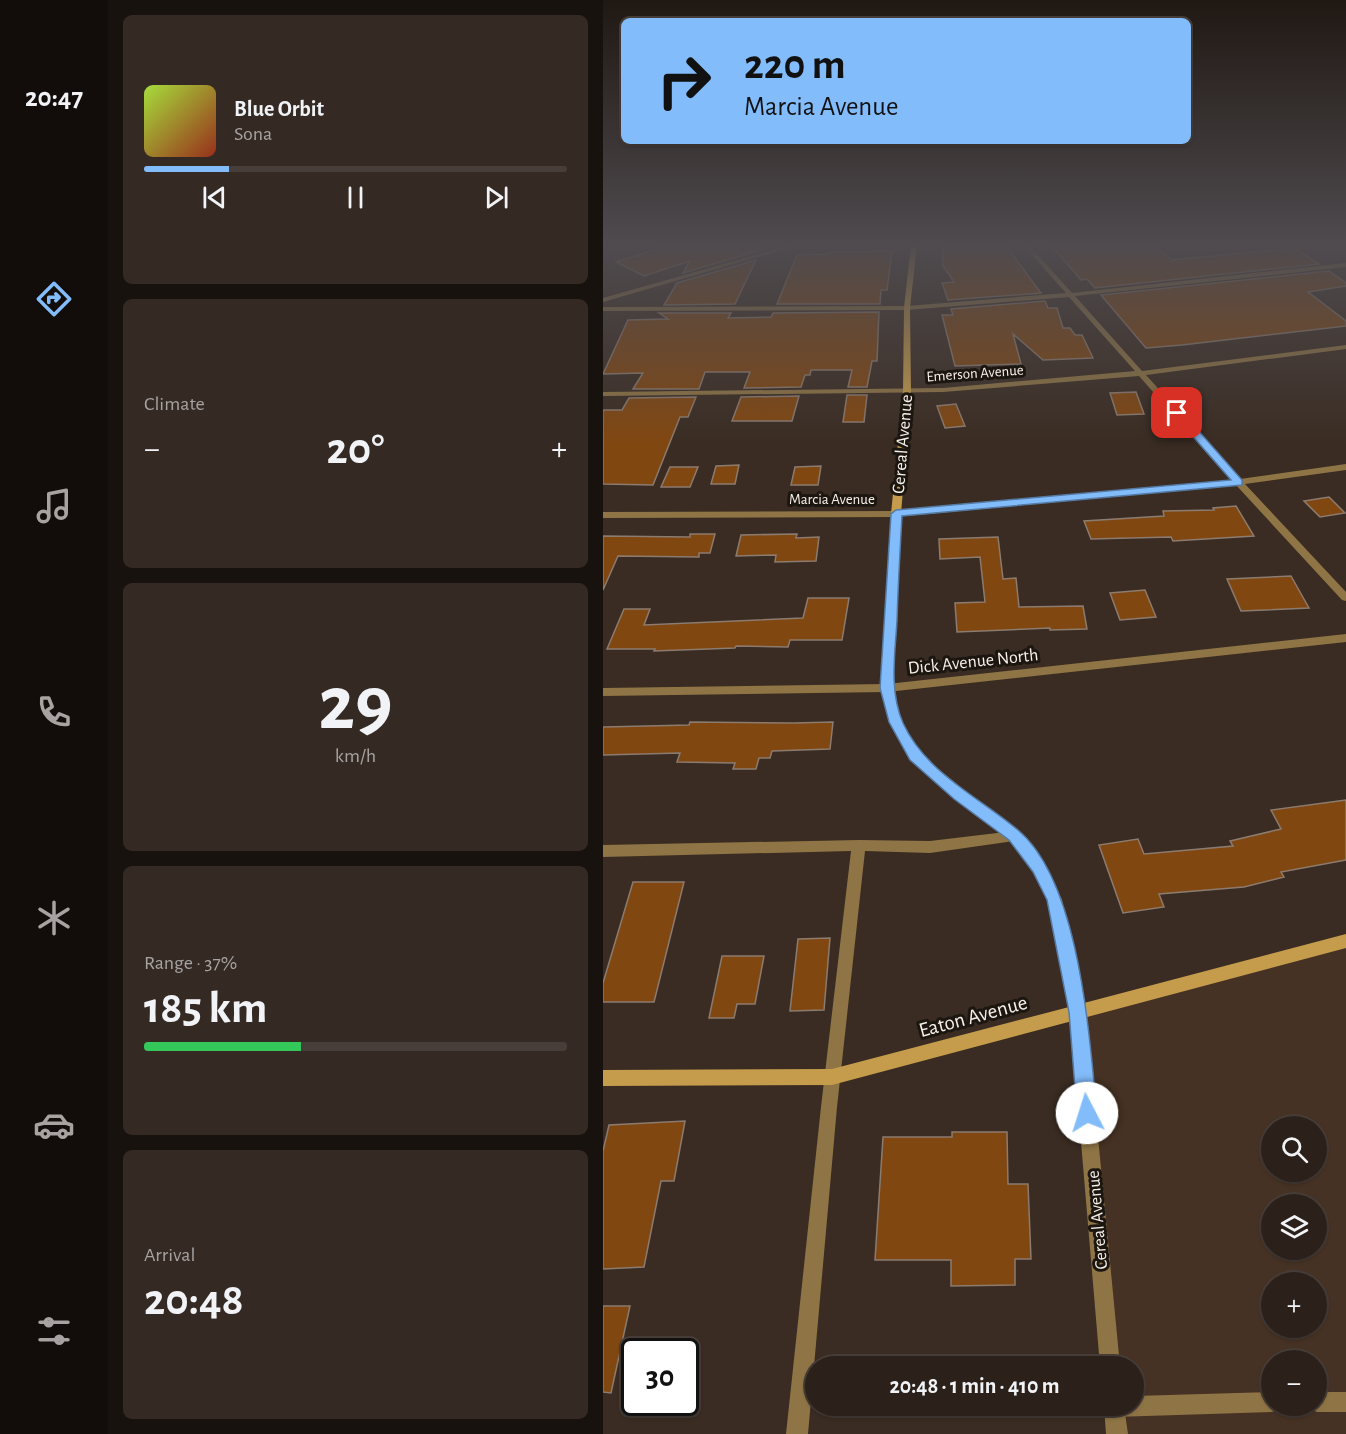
<!DOCTYPE html>
<html lang="en">
<head>
<meta charset="utf-8">
<style>
	body { margin:0; font-family:"Alegreya Sans",sans-serif; background:#342923; color:#f1f3f6; height:100vh; display:flex; flex-direction:column; font-size:22px; white-space:nowrap }
	* { box-sizing:border-box; margin:0 }
	p { font-size:20px; color:#a6a3a2 }
	.icon { flex:none; width:33px; height:33px; fill:none; stroke:currentColor; stroke-width:2; stroke-linecap:round; stroke-linejoin:round }
	.map { position:relative; flex:1; overflow:hidden }
	.drawer { display:flex; flex-direction:column; gap:15px; padding:15px; background:#18120e; width:495px }
	.drawer>* { flex:none }
	.guide { position:absolute; left:18px; top:18px; width:570px; height:126px; border-radius:9px; box-shadow:0 2px 4px #0004,0 0 0 2px #483e39; background:#83bcfb; color:#111; overflow:hidden }
	.tools { position:absolute; left:658px; top:1116px; display:grid; gap:12px }
	.tools a { display:grid; place-items:center; width:66px; height:66px; border-radius:50%; background:#2c211a; box-shadow:0 2px 4px #0004,0 0 0 2px #483e39; font-size:30px }
	.speed { position:absolute; left:18px; top:1338px; display:flex; gap:12px; font-size:30px; font-weight:700; text-align:center }
	.speed>* { display:grid; place-content:center; width:78px; height:78px; border-radius:50%; background:#2c211a; box-shadow:0 2px 4px #0004,0 0 0 2px #483e39; line-height:1 }
	.speed .limit { border:3px solid #111; border-radius:9px; background:#fff; color:#111 }
	.pin { position:absolute; display:grid; place-items:center; width:51px; height:51px; color:#fff; margin:-26px; border-radius:12px; box-shadow:0 3px 9px #0006 }
	.me { position:absolute; width:66px; margin:-33px; rotate:355deg; stroke-linejoin:round; filter:drop-shadow(0 0 4px #0008) }
	.turn { display:flex; align-items:center; gap:21px; height:126px; padding:0 24px; font-size:27px }
	.turn .icon { width:78px; height:78px; stroke-width:2.5 }
	.turn b { display:block; font-size:42px; line-height:51px }
	.big { font-size:45px; font-weight:700; line-height:1.1 }
	.drawer .card { flex:1; display:flex; flex-direction:column; justify-content:center; gap:9px; min-width:0; padding:0 21px; border-radius:9px; background:#342923 }
	.drawer .dial { align-items:center; gap:0 }
	.dial b { font-size:78px; line-height:1 }
	.song { display:flex; align-items:center; gap:18px }
	.cover { width:72px; height:72px; border-radius:9px; background:linear-gradient(135deg,hsl(80 70% 55%),hsl(10 70% 35%)) }
	.played { height:6px; border-radius:3px; background:linear-gradient(90deg,#83bcfb 20%,#483e39 20%) }
	.keys { display:flex; justify-content:space-around; direction:ltr }
	.heat { display:flex; justify-content:space-between; align-items:center; font-size:33px; direction:ltr }
	.charge { height:9px; border-radius:4px; background:linear-gradient(90deg,#34c759 37%,#483e39 0) }
	.trip { position:absolute; left:202px; top:1356px; width:339px; height:60px; border-radius:30px; background:#2c211a; box-shadow:0 2px 4px #0004,0 0 0 2px #483e39; font-weight:700; line-height:60px; text-align:center }
	main { display:flex; flex:1; min-height:0 }
	.tabs { display:flex; flex-direction:column; width:108px; justify-content:space-around; align-items:center; background:#120d0a; color:#a6a3a2 }
	.tabs .icon { width:42px; height:42px }
	.tabs .selected { color:#83bcfb }
	.tabs b { font-size:27px; color:#f1f3f6 }
	.map>svg:first-child { display:block }
	.built { fill:#463224; fill-rule:evenodd }
	.building { fill:#814711; stroke:#8c7b6f; stroke-width:1.5 }
	.lines { fill:none; stroke-linecap:round; stroke-linejoin:round }
	.lane { fill:#8f7545; fill-rule:evenodd }
	.street { fill:#8f7545; fill-rule:evenodd }
	.secondary { fill:#c59c4c; fill-rule:evenodd }
	.route { fill:#83bcfb; stroke:#557aa3; stroke-width:1.5 }
	.labels { text-anchor:middle; stroke-width:6; stroke-linejoin:round; paint-order:stroke }
	.far-street-label { font-size:15px; fill:#f9f0e9; stroke:#1c1611 }
	.street-label { font-size:18px; fill:#f9f0e9; stroke:#1c1611 }
	.near-street-label { font-size:21px; fill:#f9f0e9; stroke:#1c1611 }
</style>
</head>
<body>
<main>
<nav class="tabs">
<b>20:47</b>
<svg class="icon selected" aria-label="directions" viewBox="0 0 24 24"><path d="M12 3l9 9-9 9-9-9zM9 14v-3h6M13 9l2 2-2 2"/></svg>
<svg class="icon" aria-label="music" viewBox="0 0 24 24"><path d="M9 18V5l10-2v13"/><circle cx="6" cy="18" r="3"/><circle cx="16" cy="16" r="3"/></svg>
<svg class="icon" aria-label="phone" viewBox="0 0 24 24"><path d="M5 4h4l2 5-3 2q2 4 5 5l2-3 5 2v4C11 20 4 13 5 4z"/></svg>
<svg class="icon" aria-label="climate" viewBox="0 0 24 24"><path d="M12 3v18M4 7l16 10M4 17L20 7"/></svg>
<svg class="icon" aria-label="car" viewBox="0 0 24 24"><path d="M5 17H2v-5l4-1 3-4h7l3 4 3 1v5h-3M9 17h6M6 11h13"/><circle cx="7" cy="17" r="2"/><circle cx="17" cy="17" r="2"/></svg>
<svg class="icon" aria-label="filters" viewBox="0 0 24 24"><path d="M4 7h16M4 17h16"/><circle cx="9" cy="7" r="2"/><circle cx="15" cy="17" r="2"/></svg>
</nav>
<section class="drawer">
<div class="card">
<div class="song"><i class="cover"></i><div><b>Blue Orbit</b><p>Sona</p></div></div>
<div class="played"></div>
<div class="keys"><svg class="icon" aria-label="previous" viewBox="0 0 24 24"><path d="M18 5L8 12l10 7zM5 5v14"/></svg><svg class="icon" aria-label="pause" viewBox="0 0 24 24"><path d="M8 5v14M16 5v14"/></svg><svg class="icon" aria-label="next" viewBox="0 0 24 24"><path d="M6 5l10 7-10 7zM19 5v14"/></svg></div>
</div>
<div class="card"><p>Climate</p>
<div class="heat"><a>−</a><b class="big">20°</b><a>+</a></div>
</div>
<div class="card dial"><b>29</b><p>km/h</p></div>
<div class="card"><p>Range · 37%</p><b class="big">185 km</b><div class="charge"></div></div>
<div class="card"><p>Arrival</p><b class="big">20:48</b></div>
</section>
<div class="map">
<svg width="743" height="1434" viewBox="0 0 743 1434">
	<rect width="100%" height="100%" fill="#3a2c22"/>
	<!-- built -->
	<path class="built" d="M 743,941 L 743,1434 L 514,1434 L 511,1406 L 531,1406 L 531,1366 L 507,1366 L 475,1012 ZM 669,1126 L 714,1126 L 714,1172 L 669,1172 ZM 669,1204 L 714,1204 L 714,1250 L 669,1250 ZM 669,1282 L 714,1282 L 714,1328 L 669,1328 ZM 669,1360 L 714,1360 L 714,1406 L 669,1406 Z"/>
	<!-- building -->
	<path class="building" d="M 69,244 L 145,244 L 158,250 L 80,273 L 87,261 L 41,276 L 13,262 Z
		M 447,244 L 548,244 L 569,260 L 692,248 L 716,264 L 492,288 L 484,279 L 478,280 Z
		M 404,247 L 438,293 L 345,300 L 339,283 L 351,282 L 340,266 L 339,248 Z
		M 289,251 L 284,290 L 278,290 L 277,304 L 174,304 L 194,255 L 225,254 L 228,252 Z
		M 153,260 L 132,304 L 61,305 L 74,283 Z
		M 726,271 L 743,283 L 743,286 L 705,292 L 743,321 L 743,326 L 579,345 L 543,348 L 498,295 Z
		M 442,301 L 445,308 L 454,308 L 460,328 L 467,328 L 472,335 L 479,335 L 490,358 L 440,360 L 410,334 L 418,364 L 352,366 L 339,315 L 350,315 L 348,309 Z
		M 276,312 L 274,361 L 269,361 L 264,387 L 245,387 L 249,370 L 208,370 L 207,375 L 202,375 L 198,387 L 141,388 L 147,372 L 102,372 L 96,389 L 30,389 L 40,373 L 0,374 L 25,320 L 65,319 L 56,313 L 128,313 L 125,318 L 168,317 L 170,313 Z
		M 533,392 L 541,414 L 514,415 L 507,393 Z
		M 244,395 L 264,395 L 261,422 L 240,422 Z
		M 196,396 L 189,421 L 129,421 L 138,397 Z
		M 93,397 L 85,417 L 77,417 L 50,485 L 0,484 L 0,410 L 19,410 L 26,398 Z
		M 353,404 L 362,426 L 342,428 L 334,406 Z
		M 136,465 L 132,484 L 108,484 L 113,466 Z
		M 218,466 L 215,485 L 188,485 L 192,467 Z
		M 67,467 L 95,467 L 87,487 L 58,487 Z
		M 726,497 L 742,513 L 717,517 L 701,501 Z
		M 633,506 L 651,536 L 570,541 L 568,537 L 488,539 L 481,521 L 561,516 L 560,511 L 611,510 L 610,508 Z
		M 87,534 L 112,534 L 107,553 L 96,553 L 96,557 L 15,556 L 0,590 L 0,536 L 87,537 Z
		M 194,534 L 193,538 L 216,537 L 213,561 L 172,562 L 173,555 L 133,556 L 138,535 Z
		M 395,537 L 400,579 L 413,578 L 416,607 L 480,606 L 484,629 L 447,630 L 447,628 L 354,632 L 352,603 L 382,602 L 377,557 L 337,559 L 336,539 Z
		M 688,576 L 706,608 L 638,611 L 624,579 Z
		M 542,590 L 553,617 L 517,620 L 507,593 Z
		M 205,598 L 246,598 L 239,640 L 187,640 L 185,647 L 133,646 L 132,648 L 51,651 L 52,649 L 4,649 L 21,609 L 47,609 L 41,625 L 200,618 Z
		M 87,722 L 191,723 L 230,722 L 227,749 L 169,751 L 167,758 L 156,758 L 153,769 L 130,769 L 132,763 L 74,762 L 77,753 L 0,755 L 0,727 L 86,725 Z
		M 743,800 L 743,860 L 678,872 L 681,877 L 641,887 L 556,894 L 561,907 L 520,913 L 496,845 L 535,839 L 541,854 L 630,846 L 627,841 L 678,829 L 668,810 Z
		M 30,882 L 81,882 L 51,1002 L 0,1002 L 0,983 Z
		M 227,938 L 221,1010 L 187,1011 L 195,939 Z
		M 119,956 L 161,956 L 152,1004 L 134,1004 L 131,1018 L 106,1018 Z
		M 82,1121 L 71,1181 L 58,1181 L 41,1267 L 0,1269 L 0,1151 L 6,1125 Z
		M 349,1132 L 404,1132 L 405,1184 L 425,1184 L 428,1259 L 412,1259 L 412,1285 L 348,1286 L 348,1260 L 272,1260 L 280,1137 L 349,1137 Z
		M 0,1306 L 27,1306 L 8,1393 L 0,1392 Z"/>
	<g class="lines">
		<!-- lane -->
		<path class="lane" d="M 411,831 L 416,832 L 418,836 L 416,840 L 411,841 L 327,853 L 262,851 L 234,1107 L 205,1434 L 183,1434 L 218,1107 L 248,851 L 0,857 L 0,845 L 256,840 L 327,841 Z
			M 669,1392 L 669,1406 L 678,1406 L 676,1409 L 669,1412 L 511,1417 L 504,1414 L 501,1407 L 531,1406 L 531,1396 Z
			M 714,1392 L 743,1392 L 743,1412 L 714,1412 L 707,1409 L 705,1406 L 714,1406 Z"/>
		<!-- street -->
		<path class="street" d="M 191,244 L 200,244 L 0,302 L 0,298 Z
			M 419,244 L 425,244 L 469,293 L 743,263 L 743,267 L 472,296 L 539,371 L 743,345 L 743,349 L 543,375 L 637,479 L 743,464 L 743,470 L 642,484 L 743,592 L 743,601 L 739,600 L 633,485 L 293,517 L 0,518 L 0,512 L 293,511 L 628,480 L 536,376 L 340,392 L 0,396 L 0,392 L 340,388 L 532,371 L 466,297 L 304,310 L 0,311 L 0,307 L 304,306 L 463,293 Z
			M 743,634 L 743,642 L 284,692 L 0,696 L 0,688 L 284,684 Z
			M 475,1005 L 481,1007 L 483,1012 L 517,1366 L 497,1366 L 467,1012 L 469,1007 Z
			M 501,1406 L 521,1406 L 525,1434 L 503,1434 Z"/>
		<!-- secondary -->
		<path class="secondary" d="M 308,244 L 314,244 L 307,308 L 308,391 L 298,514 L 290,688 L 299,722 L 316,753 L 378,804 L 416,832 L 441,864 L 459,900 L 481,1003 L 743,934 L 743,948 L 229,1085 L 0,1086 L 0,1070 L 229,1069 L 466,1007 L 445,900 L 431,872 L 406,840 L 368,812 L 308,759 L 287,722 L 278,688 L 288,514 L 300,391 L 301,308 Z"/>
	</g>
	<!-- sky -->
	<linearGradient id="sky" x2="0" y2="1"><stop stop-color="#201813"/><stop offset="0.55" stop-color="#4f4b4f"/><stop offset="1" stop-color="#4f4b4f" stop-opacity="0"/></linearGradient>
	<rect width="743" height="445" fill="url(#sky)"/>
	<!-- route -->
	<path class="route" d="M 571,411 L 578,411 L 639,480 L 639,485 L 299,516 C 297,551 295,586 294,621 C 292,654 286,691 300,723 C 323,773 376,797 415,830 C 477,882 486,1035 494,1113 L 491,1120 L 484,1122 L 477,1120 L 474,1113 L 466,1012 L 444,900 L 430,872 L 406,840 L 351,799 L 307,760 L 286,722 L 277,688 L 288,514 L 293,510 L 628,480 L 571,415 Z"/>
	<g class="labels">
		<!-- far-street labels -->
		<g class="far-street-label">
			<text transform="translate(372 373) rotate(-4)" y="5">Emerson Avenue</text>
			<text x="229" y="504">Marcia Avenue</text>
		</g>
		<!-- street labels -->
		<g class="street-label">
			<text transform="translate(299 444) rotate(-85)" y="6">Cereal Avenue</text>
			<text transform="translate(370 661) rotate(-6)" y="6">Dick Avenue North</text>
			<text transform="translate(494 1220) rotate(-95)" y="6">Cereal Avenue</text>
		</g>
		<!-- near-street labels -->
		<g class="near-street-label">
			<text transform="translate(370 1016) rotate(-15)" y="7">Eaton Avenue</text>
		</g>
	</g>
</svg>
<div class="tools">
<a><svg class="icon" aria-label="search" viewBox="0 0 24 24"><circle cx="10" cy="10" r="6"/><path d="M15 15l6 6"/></svg></a>
<a><svg class="icon" aria-label="layers" viewBox="0 0 24 24"><path d="M12 4l9 5-9 5-9-5zM3 14l9 5 9-5"/></svg></a>
<a>+</a>
<a>−</a>
</div>
<div class="speed"><div class="limit">30</div></div>
<div class="pin" style="left:574px;top:413px;background:#d93025"><svg class="icon" aria-label="arrive" viewBox="0 0 24 24"><path d="M6 21V4h12l-3 4 3 4H6"/></svg></div>
<svg class="me" style="left:484px;top:1113px" viewBox="-20 -20 40 40"><circle r="19" fill="#fff"/><path d="M0-13L10 11 0 6-10 11z" fill="#83bcfb"/></svg>
<div class="trip">20:48 · 1 min · 410 m</div>
<div class="guide">
<div class="turn"><svg class="icon" aria-label="right" viewBox="0 0 24 24"><path d="M7 20v-9h11M14 6l5 5-5 5"/></svg><div><b>220 m</b>Marcia Avenue</div></div>
</div>
</div>
</main>
</body>
</html>
